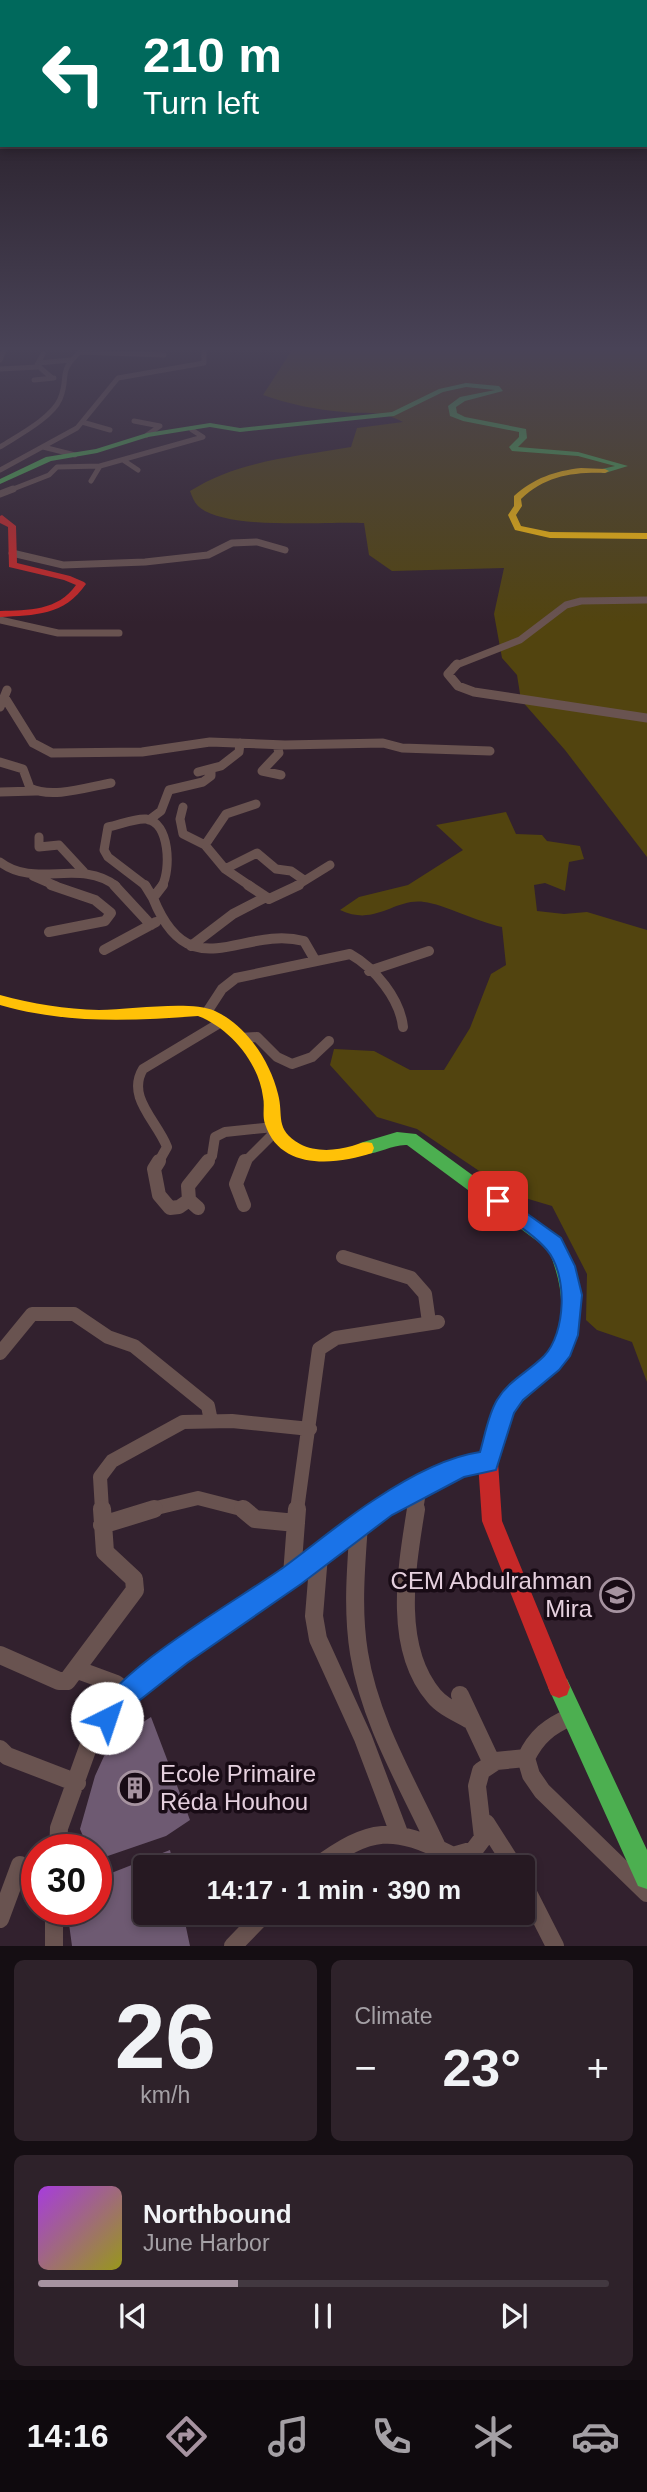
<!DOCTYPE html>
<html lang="en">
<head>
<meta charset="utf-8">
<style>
	body { margin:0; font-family:Helvetica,sans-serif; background:#2e222a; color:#f1f3f6; height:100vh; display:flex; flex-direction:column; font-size:26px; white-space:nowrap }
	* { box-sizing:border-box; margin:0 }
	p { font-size:23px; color:#a4a0a5 }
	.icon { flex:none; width:38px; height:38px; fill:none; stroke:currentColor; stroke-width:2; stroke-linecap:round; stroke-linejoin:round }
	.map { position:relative; height:1946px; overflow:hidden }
	.panel { display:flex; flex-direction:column; gap:14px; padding:14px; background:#150e13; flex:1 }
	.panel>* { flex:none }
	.banner { position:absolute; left:0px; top:0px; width:648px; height:147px; box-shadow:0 4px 10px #0003,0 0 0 2px #423840; background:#00695c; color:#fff; overflow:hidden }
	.speed { position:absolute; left:21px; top:1834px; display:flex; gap:14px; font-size:35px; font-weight:700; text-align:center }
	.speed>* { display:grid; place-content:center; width:91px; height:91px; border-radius:50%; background:#261922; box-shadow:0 4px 10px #0003,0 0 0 2px #423840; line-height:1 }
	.speed .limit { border:10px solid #d22; background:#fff; color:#111 }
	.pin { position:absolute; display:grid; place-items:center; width:60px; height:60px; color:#fff; margin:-30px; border-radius:14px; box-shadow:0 4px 10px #0006 }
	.me { position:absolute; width:77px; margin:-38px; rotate:41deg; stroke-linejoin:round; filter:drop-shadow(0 0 5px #0008) }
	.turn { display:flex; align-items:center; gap:24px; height:147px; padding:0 28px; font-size:32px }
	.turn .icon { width:91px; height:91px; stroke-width:2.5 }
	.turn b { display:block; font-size:49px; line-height:60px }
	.big { font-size:52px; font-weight:700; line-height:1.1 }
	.panel .tile { flex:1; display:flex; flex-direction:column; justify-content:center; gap:10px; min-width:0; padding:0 24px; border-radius:10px; background:#2e222a }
	.panel .dial { align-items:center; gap:0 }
	.dial b { font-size:91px; line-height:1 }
	.song { display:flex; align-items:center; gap:21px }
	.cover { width:84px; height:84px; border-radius:10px; background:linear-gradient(135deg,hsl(280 70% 55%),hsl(60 70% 35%)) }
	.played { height:7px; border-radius:4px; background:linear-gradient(90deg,#a693a0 35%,#423840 35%) }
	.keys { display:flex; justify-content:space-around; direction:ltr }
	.heat { display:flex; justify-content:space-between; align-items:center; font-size:38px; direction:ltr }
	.panel .tiles { flex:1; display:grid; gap:14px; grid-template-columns:1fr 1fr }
	.tile:last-child { grid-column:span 2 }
	.trip { position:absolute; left:133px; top:1855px; width:402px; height:70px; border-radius:7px; background:#261922; box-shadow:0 4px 10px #0003,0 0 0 2px #423840; font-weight:700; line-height:70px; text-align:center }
	.tab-bar { display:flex; height:112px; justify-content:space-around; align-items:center; background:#0f0a0e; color:#a4a0a5 }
	.tab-bar .icon { width:49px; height:49px }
	.tab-bar .current { color:#a693a0 }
	.tab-bar b { font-size:32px; color:#f1f3f6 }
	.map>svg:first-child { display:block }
	.green { fill:#52440f }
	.building { fill:#6e5a72 }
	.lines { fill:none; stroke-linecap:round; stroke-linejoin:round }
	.street-far5 { stroke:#695350; stroke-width:5 }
	.street-far4 { stroke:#695350; stroke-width:7 }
	.street-far3 { stroke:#695350; stroke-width:9 }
	.street-far2 { stroke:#695350; stroke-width:10 }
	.street-far1 { stroke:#695350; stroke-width:14 }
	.street { stroke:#695350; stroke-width:18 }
	.fast { fill:#4caf50; fill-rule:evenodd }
	.slow { fill:#ffc107; fill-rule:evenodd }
	.jam { fill:#c62828; fill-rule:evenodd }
	.route { fill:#1a73e8; stroke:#114b97; stroke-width:2 }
	.labels { text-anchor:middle; stroke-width:7; stroke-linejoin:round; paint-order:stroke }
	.near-poi-label { font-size:24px; fill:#e5d0de; stroke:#180b15; text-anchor:end }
</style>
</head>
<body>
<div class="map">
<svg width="647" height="1946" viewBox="0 0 647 1946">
	<rect width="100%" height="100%" fill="#32212e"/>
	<!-- green -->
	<path class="green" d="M 292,350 L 647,350 L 647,857 L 565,750 L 521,700 L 517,675 L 502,658 L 494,614 L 504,568 L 392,571 L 369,555 L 364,523 C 327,521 224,531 198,506 C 194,502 192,496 190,491 C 239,460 295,457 351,447 L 357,428 L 403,422 C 378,409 369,415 344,412 C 316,410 289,404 263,395 Z
		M 506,812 L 516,834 L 542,835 L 547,841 L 580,846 L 584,859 L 569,862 L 565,891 L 545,883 L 534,885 L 537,911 L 564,914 L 587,912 L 647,930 L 647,1382 L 632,1342 L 597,1330 L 586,1320 L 587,1274 L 552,1206 L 515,1195 L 417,1129 L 377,1117 L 330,1065 L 334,1049 L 374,1051 L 410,1070 L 444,1070 L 470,1028 L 491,974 L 506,965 L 502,927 C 478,922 443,904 424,902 C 394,898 376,927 340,910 L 359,897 L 408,885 L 463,850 L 436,825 Z"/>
	<!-- building -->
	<path class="building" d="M 151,1717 L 190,1820 L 166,1836 L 99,1859 L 96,1850 L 88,1848 L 80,1829 L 95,1776 L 110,1743 Z
		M 170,1850 L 174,1867 L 145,1867 L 145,1913 L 183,1913 L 190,1946 L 72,1946 L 67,1909 L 96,1909 L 96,1879 Z"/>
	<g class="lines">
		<!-- street-far5 -->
		<path class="street-far5" d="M 80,352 L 164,355
			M 43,354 L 37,365 L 52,378
			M 0,360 L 4,350
			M 38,363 L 71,360
			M 0,369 L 38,367
			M 34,380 L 54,378
			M 134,421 L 160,426 L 147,435
			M 82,422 L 110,430
			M 0,447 C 17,436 52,418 60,399 C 70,375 56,373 82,350
			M 43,447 L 75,455
			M 123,460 L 138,470
			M 0,470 L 77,428 L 118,378 L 204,363 L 204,350
			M 91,481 L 100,466 L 203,437 L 192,430
			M 8,491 L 49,475 L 57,467 L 100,466"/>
		<!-- street-far4 -->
		<path class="street-far4" d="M 0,494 L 13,489
			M 12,553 L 63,565 L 145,562 L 208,555 L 232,543 L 257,542 L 285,550
			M 0,620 L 58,633 L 119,633
			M 454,666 L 520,640 L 566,605 L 581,601 L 647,600"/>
		<!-- street-far3 -->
		<path class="street-far3" d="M 457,664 L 448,674 L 458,686 L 474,692 L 647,718
			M 5,698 L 33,743 L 52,753 L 142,752 L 210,742 L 285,745 L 383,743 L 402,748 L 490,751
			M 0,707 L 7,690
			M 277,745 L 279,753 L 262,771 L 281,775
			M 0,762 L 23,769 L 30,788 C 52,799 88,787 111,783
			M 198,772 L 221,766 L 239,752 L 240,743
			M 0,792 L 36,791
			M 183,807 L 180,819 L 183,834 L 205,845
			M 149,820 L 161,811 L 169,790 L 203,782 L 211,776 L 211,770
			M 39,837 L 39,847 L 59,845 L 84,872
			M 0,862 C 35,889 80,858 116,886
			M 225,869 L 257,853 L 276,869 L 291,871 L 304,880
			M 33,876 L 56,886
			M 146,886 L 108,857 L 104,850 L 108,827 C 119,825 135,818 146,819 C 170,822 171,870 162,886
			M 250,886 L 225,869 L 205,845 L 226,814 L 256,804
			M 296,886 L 330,865"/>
		<!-- street-far2 -->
		<path class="street-far2" d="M 114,885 L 151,925
			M 145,885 L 153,898 L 163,885
			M 248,885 L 269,899 L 299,885
			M 153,898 C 190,990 241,925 304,941 L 315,960
			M 49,932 L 105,921 L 111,913 L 95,900 L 51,885
			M 191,946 L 233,914 L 264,898
			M 104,950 L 156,922
			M 369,971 L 429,951
			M 207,1012 L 222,989 L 236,978 L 350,954 C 375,968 400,999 403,1027
			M 239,1038 L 257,1037 L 277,1057 L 292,1064 L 312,1057 L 329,1041
			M 158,1163 L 167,1147 C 157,1121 126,1097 143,1069 L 223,1021
			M 206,1163 L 212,1156 L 215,1137 L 225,1132 L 274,1127
			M 244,1163 L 276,1131"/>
		<!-- street-far1 -->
		<path class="street-far1" d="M 159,1161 L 154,1169 L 159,1195 L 170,1208 L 179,1207 L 189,1200
			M 244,1205 L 236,1184 L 245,1161
			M 198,1208 L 189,1200 L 188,1186 L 208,1161
			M 343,1257 L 411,1278 L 425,1294 L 429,1322
			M 0,1353 L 32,1314 L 74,1314 L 108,1337 L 134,1346 L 208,1406 L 211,1421
			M 102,1510 L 100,1477 L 112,1461 L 183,1422 L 232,1421 L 310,1429
			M 148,1510 L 198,1498 L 245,1510
			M 297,1510 L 319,1349 L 336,1338 L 438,1322
			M 378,1510 L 461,1466 L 488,1462
			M 416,1510 L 420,1486"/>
		<!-- street -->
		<path class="street" d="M 243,1509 L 255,1519 L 296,1523
			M 416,1509 C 407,1566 392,1647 434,1696 C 443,1707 458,1713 470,1720
			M 359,1524 C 356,1567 352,1610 359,1653 C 370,1722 408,1784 437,1847
			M 102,1525 L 154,1509
			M 319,1555 L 314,1616 L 318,1639 L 363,1738 L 399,1833
			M 292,1575 L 297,1509
			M 0,1655 L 59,1681 L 67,1681 L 135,1590 L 134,1579 L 105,1552 L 102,1509
			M 78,1670 L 116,1684 L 127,1693
			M 460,1695 L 491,1761
			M 571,1717 C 549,1726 536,1737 526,1758 L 531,1775 L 542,1791 L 647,1893
			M 0,1749 L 7,1756 L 77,1783
			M 486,1823 L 514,1867
			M 58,1850 L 59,1828 L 91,1739 L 122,1697 L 381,1509
			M 316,1867 C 371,1827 392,1825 453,1856 L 474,1850 L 483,1838 L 477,1786 L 481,1771 L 496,1761 L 526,1758
			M 523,1883 L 555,1946
			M 54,1909 L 54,1946
			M 0,1919 L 20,1865
			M 233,1946 L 265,1913"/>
		<!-- fast -->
		<path class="fast" d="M 466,383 L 499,386 L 503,391 L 465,401 L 456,407 L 457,413 L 465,417 L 526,429 L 527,438 L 518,447 L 578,452 L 628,466 L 605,473 L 602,473 L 602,469 L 615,466 L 578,456 L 512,451 L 509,447 L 519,437 L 519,432 L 463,421 L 450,416 L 448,406 L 460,397 L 495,390 L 466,387 L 443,392 L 394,416 L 240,432 L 210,427 L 148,437 L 97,453 L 51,461 L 0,484 L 0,479 L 46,457 L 96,449 L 147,433 L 210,423 L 240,428 L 392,412 L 439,389 Z
			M 397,1132 L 416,1134 L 560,1239 L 575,1275 L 580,1306 L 579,1322 L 575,1338 L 565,1358 L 555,1372 L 520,1404 L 505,1429 L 498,1431 L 491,1429 L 488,1422 C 500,1395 521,1381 540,1361 C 570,1329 564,1286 548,1249 L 407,1145 C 391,1144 374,1157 360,1153 L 358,1148 L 360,1143 Z
			M 559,1676 L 567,1679 L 647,1850 L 647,1889 L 638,1886 L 548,1687 L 551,1679 Z"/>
		<!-- slow -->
		<path class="slow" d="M 581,468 L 605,469 L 609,471 L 605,473 C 573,472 545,476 521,499 L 522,506 L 516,515 L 521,526 L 550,532 L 647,533 L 647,539 L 550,538 L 515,530 L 508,515 L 514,506 L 514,496 C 534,478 555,471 581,468 Z
			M 0,995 C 33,1004 65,1009 99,1010 C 131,1010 189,1000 215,1011 C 246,1025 270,1061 278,1094 C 284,1116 274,1129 300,1144 C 315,1152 335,1151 352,1146 C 359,1144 364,1141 372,1143 L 374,1148 L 372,1153 C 336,1165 280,1171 265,1124 C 262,1115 265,1106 263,1097 C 259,1063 230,1028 198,1016 C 130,1021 66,1024 0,1005 Z"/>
		<!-- jam -->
		<path class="jam" d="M 2,515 L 16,526 L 17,563 L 70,576 L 84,582 L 86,584 C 64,616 35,615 0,617 L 0,611 C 28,610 58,611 76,585 L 64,580 L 9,567 L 8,527 L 0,523 L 0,516 Z
			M 498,1413 L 505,1415 L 508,1422 L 498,1462 L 502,1521 L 570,1687 L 567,1695 L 559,1698 L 551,1695 L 482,1521 L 478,1462 L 491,1415 Z"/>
	</g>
	<!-- sky -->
	<linearGradient id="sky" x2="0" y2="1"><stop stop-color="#1c1219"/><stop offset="0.56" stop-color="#494357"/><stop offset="1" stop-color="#494357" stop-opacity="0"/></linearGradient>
	<rect width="647" height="623" fill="url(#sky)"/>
	<!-- route -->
	<path class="route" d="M 498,1193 L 561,1238 L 575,1266 L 582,1295 L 578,1335 L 570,1356 L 559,1370 L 523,1400 L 514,1413 L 496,1470 L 464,1477 L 392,1515 L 301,1584 L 187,1663 L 131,1707 L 116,1727 L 107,1731 L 97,1727 L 94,1718 C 113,1670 238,1600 284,1567 C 314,1545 343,1520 374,1500 C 404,1480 445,1457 480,1452 C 485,1435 488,1415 497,1400 C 508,1381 528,1372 544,1356 C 566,1333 568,1275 547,1250 C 533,1233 509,1220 491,1207 L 489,1201 L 491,1195 Z"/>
	<!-- icons -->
	<defs>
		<g id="school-ring" transform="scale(1.75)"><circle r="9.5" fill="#180b15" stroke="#a693a0" stroke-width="1.5"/><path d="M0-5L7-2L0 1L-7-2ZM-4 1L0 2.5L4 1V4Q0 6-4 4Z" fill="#a693a0"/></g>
		<g id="building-ring" transform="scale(1.75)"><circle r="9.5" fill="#180b15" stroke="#a693a0" stroke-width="1.5"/><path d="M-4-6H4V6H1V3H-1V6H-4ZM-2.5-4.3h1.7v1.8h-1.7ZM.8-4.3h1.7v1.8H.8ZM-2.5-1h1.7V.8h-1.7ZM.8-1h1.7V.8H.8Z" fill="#a693a0"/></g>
	</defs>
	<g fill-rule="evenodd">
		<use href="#school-ring" x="617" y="1595"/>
		<use href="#building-ring" x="135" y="1788"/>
	</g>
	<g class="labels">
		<!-- near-poi labels -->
		<g class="near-poi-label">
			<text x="592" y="1589">CEM Abdulrahman<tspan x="592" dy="28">Mira</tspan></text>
			<text x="160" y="1782" text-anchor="start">Ecole Primaire<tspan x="160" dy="28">Réda Houhou</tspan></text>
		</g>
	</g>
</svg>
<div class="speed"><div class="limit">30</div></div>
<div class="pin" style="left:498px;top:1201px;background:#d93025"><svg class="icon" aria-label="arrive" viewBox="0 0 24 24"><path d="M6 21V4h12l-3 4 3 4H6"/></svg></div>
<svg class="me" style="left:107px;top:1718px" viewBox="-20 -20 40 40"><circle r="19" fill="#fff"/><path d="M0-13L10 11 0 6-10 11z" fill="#1a73e8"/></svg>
<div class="trip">14:17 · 1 min · 390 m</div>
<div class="banner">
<div class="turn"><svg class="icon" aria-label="left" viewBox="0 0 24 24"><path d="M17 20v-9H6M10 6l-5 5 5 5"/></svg><div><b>210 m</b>Turn left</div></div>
</div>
</div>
<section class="panel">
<div class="tiles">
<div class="tile dial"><b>26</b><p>km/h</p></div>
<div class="tile"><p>Climate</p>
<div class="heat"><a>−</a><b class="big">23°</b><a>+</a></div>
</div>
<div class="tile">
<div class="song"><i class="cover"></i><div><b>Northbound</b><p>June Harbor</p></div></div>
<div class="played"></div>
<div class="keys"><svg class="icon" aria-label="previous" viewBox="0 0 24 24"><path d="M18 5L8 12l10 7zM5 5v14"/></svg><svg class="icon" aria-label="pause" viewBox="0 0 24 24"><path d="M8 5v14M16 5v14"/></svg><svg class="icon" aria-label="next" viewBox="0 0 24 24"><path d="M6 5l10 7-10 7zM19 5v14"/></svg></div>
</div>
</div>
</section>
<nav class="tab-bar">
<b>14:16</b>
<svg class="icon current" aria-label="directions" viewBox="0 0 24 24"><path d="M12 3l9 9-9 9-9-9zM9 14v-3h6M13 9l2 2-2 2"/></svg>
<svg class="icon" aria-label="music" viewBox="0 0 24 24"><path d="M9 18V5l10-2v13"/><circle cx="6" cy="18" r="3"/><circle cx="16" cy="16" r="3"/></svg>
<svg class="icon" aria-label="phone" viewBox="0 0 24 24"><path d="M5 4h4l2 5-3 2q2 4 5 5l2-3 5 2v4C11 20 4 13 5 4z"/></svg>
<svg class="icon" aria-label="climate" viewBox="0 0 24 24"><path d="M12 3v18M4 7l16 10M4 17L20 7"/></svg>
<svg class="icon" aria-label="car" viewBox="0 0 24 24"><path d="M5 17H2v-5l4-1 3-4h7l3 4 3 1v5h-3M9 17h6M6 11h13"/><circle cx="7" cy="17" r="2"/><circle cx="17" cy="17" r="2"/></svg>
</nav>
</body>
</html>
